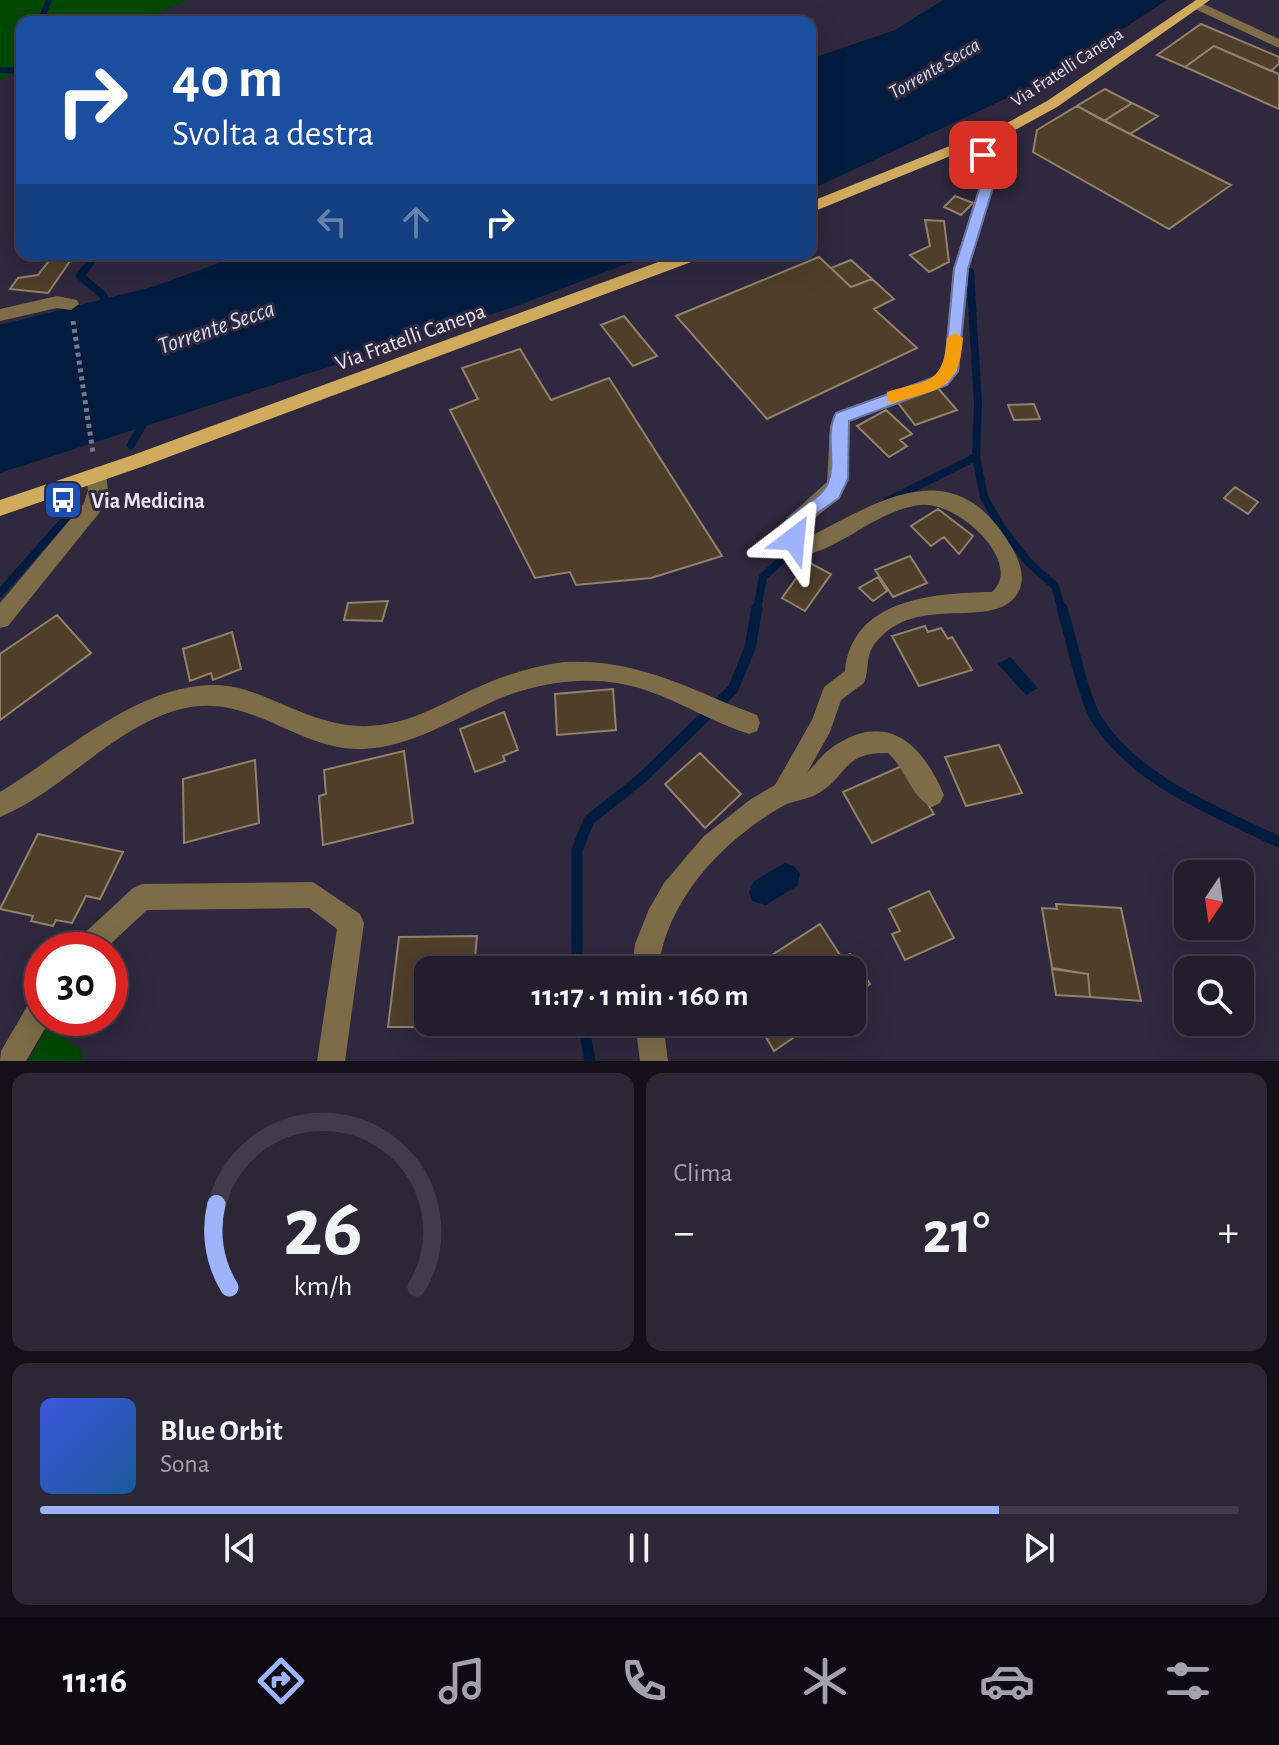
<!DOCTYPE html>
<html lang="it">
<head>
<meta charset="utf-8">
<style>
	body { margin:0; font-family:"Alegreya Sans",sans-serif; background:#2b2736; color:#f1f3f6; height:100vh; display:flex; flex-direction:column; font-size:30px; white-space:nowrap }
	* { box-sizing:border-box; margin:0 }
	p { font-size:26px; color:#a3a2aa }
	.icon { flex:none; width:44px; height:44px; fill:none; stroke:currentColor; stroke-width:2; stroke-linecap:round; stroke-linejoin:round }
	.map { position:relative; height:1061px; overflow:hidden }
	.drawer { display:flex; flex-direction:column; gap:12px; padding:12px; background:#131019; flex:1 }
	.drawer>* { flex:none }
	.banner { position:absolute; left:16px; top:16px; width:800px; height:244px; border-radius:16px; box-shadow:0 8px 32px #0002,0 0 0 2px #403c4a; background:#1a4fa0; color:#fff; overflow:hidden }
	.needle { width:52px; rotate:193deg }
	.buttons { position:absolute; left:1174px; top:860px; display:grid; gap:16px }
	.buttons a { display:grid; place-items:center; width:80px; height:80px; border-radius:16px; background:#231e2e; box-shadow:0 8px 32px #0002,0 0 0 2px #403c4a; font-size:40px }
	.speed { position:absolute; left:24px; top:932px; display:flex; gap:16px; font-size:40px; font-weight:700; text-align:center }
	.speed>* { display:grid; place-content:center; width:104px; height:104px; border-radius:50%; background:#231e2e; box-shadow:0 8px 32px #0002,0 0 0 2px #403c4a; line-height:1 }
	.speed .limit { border:12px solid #d22; background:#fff; color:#111 }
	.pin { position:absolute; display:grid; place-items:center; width:68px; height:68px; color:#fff; margin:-34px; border-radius:16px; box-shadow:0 4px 12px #0006 }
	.me { position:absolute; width:88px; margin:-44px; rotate:29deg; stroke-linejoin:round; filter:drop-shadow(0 0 6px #0008) }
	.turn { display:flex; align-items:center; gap:28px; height:168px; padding:0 24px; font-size:36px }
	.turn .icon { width:104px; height:104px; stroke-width:2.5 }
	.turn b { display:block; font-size:56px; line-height:68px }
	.lanes { display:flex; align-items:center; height:76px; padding:0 24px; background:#0003; justify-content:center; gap:40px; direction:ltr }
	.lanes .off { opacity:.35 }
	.big { font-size:60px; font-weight:700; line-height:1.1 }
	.drawer .tile { flex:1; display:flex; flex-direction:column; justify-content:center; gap:12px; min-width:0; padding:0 28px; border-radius:16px; background:#2b2736 }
	.drawer .dial { align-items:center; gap:0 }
	.dial svg { height:208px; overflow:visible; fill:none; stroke:#403c4a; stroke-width:7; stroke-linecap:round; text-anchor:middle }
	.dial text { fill:#f1f3f6; stroke:none }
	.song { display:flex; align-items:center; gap:24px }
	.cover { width:96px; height:96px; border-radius:12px; background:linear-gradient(135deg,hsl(230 70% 55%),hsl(210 70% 35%)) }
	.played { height:8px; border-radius:4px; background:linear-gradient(90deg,#9fb3fd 80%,#403c4a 80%) }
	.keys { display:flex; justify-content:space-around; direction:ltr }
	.heat { display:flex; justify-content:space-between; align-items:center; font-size:44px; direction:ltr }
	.drawer .tiles { flex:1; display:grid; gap:12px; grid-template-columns:1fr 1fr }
	.tile:last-child { grid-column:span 2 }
	.trip { position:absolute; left:414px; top:956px; width:452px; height:80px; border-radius:16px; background:#231e2e; box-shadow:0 8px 32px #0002,0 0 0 2px #403c4a; font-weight:700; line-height:80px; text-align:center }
	.tabs { display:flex; height:128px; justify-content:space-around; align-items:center; background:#0e0c12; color:#a3a2aa }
	.tabs .icon { width:56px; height:56px }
	.tabs .active { color:#9fb3fd }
	.tabs b { font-size:36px; color:#f1f3f6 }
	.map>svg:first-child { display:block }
	.green { fill:#004801 }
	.water { fill:#021c3f }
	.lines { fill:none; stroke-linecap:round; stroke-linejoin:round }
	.stream-far2 { stroke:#021c3f; stroke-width:6 }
	.stream-far1 { stroke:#021c3f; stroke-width:8 }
	.stream { stroke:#021c3f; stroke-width:11 }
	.building { fill:#4f3e29; stroke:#94816a; stroke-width:2 }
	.path { stroke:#7b7588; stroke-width:5; stroke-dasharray:4 4; stroke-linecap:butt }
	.minor { fill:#7e6c48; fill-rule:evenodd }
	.major { fill:#d0ab5d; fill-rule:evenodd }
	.route { fill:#9fb3fd; stroke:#6774a4; stroke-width:2 }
	.slow { fill:#f59e0b }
	.labels { text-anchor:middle; stroke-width:6; stroke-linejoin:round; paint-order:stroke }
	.far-street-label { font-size:18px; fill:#eae6f4; stroke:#2f283e }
	.far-water-label { font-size:20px; font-style:italic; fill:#cfddf1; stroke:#2f283e }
	.street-label { font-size:22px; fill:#eae6f4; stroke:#2f283e }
	.poi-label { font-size:22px; font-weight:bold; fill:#eae6f4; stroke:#2f283e; text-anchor:start }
	.water-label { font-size:24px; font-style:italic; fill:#cfddf1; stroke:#2f283e }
</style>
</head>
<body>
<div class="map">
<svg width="1279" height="1061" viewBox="0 0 1279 1061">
	<rect width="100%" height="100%" fill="#2f283e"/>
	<!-- green -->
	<path class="green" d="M 0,0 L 188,0 L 136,22 L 22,22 L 22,70 L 0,80 Z
		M 48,1026 L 80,1049 L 83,1061 L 28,1061 Z"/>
	<!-- water -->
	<path class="water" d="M 943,0 L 1167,0 L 1043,81 L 810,190 L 810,59 L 895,30 Z
		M 244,254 L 652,254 L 514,307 L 0,473 L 0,325 L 152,287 Z
		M 1010,657 L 1038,688 L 1026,695 L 998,664 Z
		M 785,863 L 794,866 L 800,874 L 797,886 L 766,905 L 752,901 L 749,892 L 754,881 Z"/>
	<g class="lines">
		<!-- stream-far2 -->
		<path class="stream-far2" d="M 40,22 L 49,0
			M 0,70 L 22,71
			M 88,265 L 96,254"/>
		<!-- stream-far1 -->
		<path class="stream-far1" d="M 90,263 L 80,276 L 102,294 L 110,308
			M 970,272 L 978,404 L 976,457 L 984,497 L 1001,527 L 1029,563 L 1055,586 L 1062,610
			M 131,445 L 145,421
			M 887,501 L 976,457
			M 0,593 L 75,508
			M 757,610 L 763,577 L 801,542"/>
		<!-- stream -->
		<path class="stream" d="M 1062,608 C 1070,634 1084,700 1097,720 C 1137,782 1215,811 1279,842
			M 577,970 L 577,850 L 589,820 L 641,779 L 733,689 L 750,648 L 757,608
			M 583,1022 L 590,1061"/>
	</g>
	<!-- building -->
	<path class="building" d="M 1201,24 L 1279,57 L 1279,64 L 1271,71 L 1214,46 L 1185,67 L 1157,55 Z
		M 1214,46 L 1279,74 L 1279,109 L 1185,67 Z
		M 1105,89 L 1132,103 L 1104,121 L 1077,106 Z
		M 1132,103 L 1158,116 L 1130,134 L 1104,121 Z
		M 1077,106 L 1130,134 L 1231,185 L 1169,229 L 1033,152 L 1037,130 Z
		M 955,196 L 973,203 L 961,215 L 944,207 Z
		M 925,220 L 944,221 L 949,262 L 929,272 L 910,255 L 930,246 Z
		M 41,254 L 75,254 L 48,293 L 10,289 L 18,278 L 38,275 L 51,258 L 38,257 Z
		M 819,257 L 851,287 L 872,279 L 894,299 L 874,309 L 917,348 L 767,419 L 676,316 Z
		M 851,260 L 872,279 L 851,287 L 831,268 Z
		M 624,316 L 657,356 L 633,366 L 601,325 Z
		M 520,349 L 551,400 L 609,378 L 722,556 L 651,578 L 576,585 L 570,572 L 535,578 L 450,410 L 478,399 L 462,368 Z
		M 937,387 L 957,410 L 915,425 L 896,400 Z
		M 1034,404 L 1040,419 L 1014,420 L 1008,405 Z
		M 886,410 L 912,434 L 900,440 L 907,446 L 889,457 L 857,426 Z
		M 1235,487 L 1258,502 L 1248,514 L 1224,498 Z
		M 938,509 L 973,536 L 959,554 L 944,537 L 931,546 L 911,526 Z
		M 910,556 L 927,583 L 893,597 L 875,570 Z
		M 808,562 L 831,574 L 805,611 L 782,598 Z
		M 878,577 L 887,591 L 873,601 L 859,588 Z
		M 388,601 L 382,621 L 344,620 L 348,603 Z
		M 57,615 L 91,653 L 0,720 L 0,654 Z
		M 925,626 L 928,632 L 941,628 L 948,639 L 952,637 L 972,670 L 919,686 L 892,636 Z
		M 232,632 L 241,669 L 213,680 L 211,673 L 190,681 L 183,649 Z
		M 613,689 L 616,730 L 557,735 L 555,694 Z
		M 504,712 L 518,750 L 503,756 L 505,761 L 475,772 L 460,729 Z
		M 999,745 L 1022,793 L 966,806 L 945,757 Z
		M 404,751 L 413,823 L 323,845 L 319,796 L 326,794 L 324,770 Z
		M 700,753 L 741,794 L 705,828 L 665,784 Z
		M 255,760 L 259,823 L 184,843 L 183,779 Z
		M 904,765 L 934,814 L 872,843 L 843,792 Z
		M 38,834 L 123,852 L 100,899 L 86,896 L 72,923 L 56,920 L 53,926 L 31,921 L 33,916 L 0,909 Z
		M 929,891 L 954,938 L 905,960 L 892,934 L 900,931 L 889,909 Z
		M 1056,904 L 1121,908 L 1141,1001 L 1090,997 L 1088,974 L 1052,968 L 1042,908 L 1057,909 Z
		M 820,924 L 842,958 L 850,954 L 870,984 L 852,997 L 852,970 L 757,970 L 755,966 Z
		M 477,936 L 474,970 L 428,970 L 428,1022 L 470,1022 L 469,1027 L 388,1027 L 399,937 Z
		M 1052,969 L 1088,974 L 1090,997 L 1056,995 Z
		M 757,1022 L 816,1022 L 774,1051 Z"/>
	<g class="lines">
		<!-- path -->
		<path class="path" d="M 73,321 L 93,453"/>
		<!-- minor -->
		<path class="minor" d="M 1197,1 L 1279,39 L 1279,48 L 1193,8 L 1191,5 Z
			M 974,138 L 979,139 L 999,168 L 969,269 L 959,372 L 947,386 L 850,421 L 847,482 L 836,501 L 801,529 L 803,533 L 811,536 C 884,498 956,452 1011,546 C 1020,561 1028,582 1015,597 C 988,631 910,590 872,648 C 866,658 869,672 864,683 L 841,700 L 830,732 L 807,773 C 816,764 823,753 834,746 C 888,710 923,745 944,795 L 940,803 L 932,807 C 912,799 905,768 888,753 C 841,752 848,777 817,794 C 807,800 794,800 783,806 C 722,841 667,899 658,970 L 632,970 L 635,944 L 649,909 L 664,883 L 704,836 L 751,799 L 775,785 L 812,720 L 824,687 L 845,671 C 852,598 935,593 992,592 C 1025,562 956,500 920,505 C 880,510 850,541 813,553 L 787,545 L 781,527 L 789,516 L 827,482 L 830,426 L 836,412 L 935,376 L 944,365 L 953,269 L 985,168 L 967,142 Z
			M 57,296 L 77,300 L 79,304 L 71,310 L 57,308 L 0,321 L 0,309 Z
			M 96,467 L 106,475 L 108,490 L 100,512 L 8,626 L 0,628 L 0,603 L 84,503 L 88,490 L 86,475 Z
			M 564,662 C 639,658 690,690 757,715 L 760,723 L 757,731 L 749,734 C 714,723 683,703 648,691 C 599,673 541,680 494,701 C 452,720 411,747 363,749 C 295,751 249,689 177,710 C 110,730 63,791 0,817 L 0,792 C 68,751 161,663 246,690 C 291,705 330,732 380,725 C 415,721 445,702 476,688 C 505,675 533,666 564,662 Z
			M 313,882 L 360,914 L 364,923 L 345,1061 L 317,1061 L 337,929 L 309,908 L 147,910 L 104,950 L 72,950 L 76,941 L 133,888 L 142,884 Z
			M 42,995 L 42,1018 L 51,1018 L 26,1061 L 0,1061 L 1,1051 L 32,998 Z
			M 635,1022 L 663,1022 L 668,1061 L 640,1061 Z"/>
		<!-- major -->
		<path class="major" d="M 1196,0 L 1210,0 L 1057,107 L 1017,129 L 810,213 L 810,202 L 1007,123 L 1047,101 Z
			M 680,254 L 704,254 L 702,258 L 147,465 L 0,516 L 0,500 L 133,455 Z"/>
	</g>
	<!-- route -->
	<path class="route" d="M 983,151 L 999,168 L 968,269 L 958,371 L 947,385 L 849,421 L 848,479 L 839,498 L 805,522 L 800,528 L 800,545 L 787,545 L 782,527 C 792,508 821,501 828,483 C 837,461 824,435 836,413 L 935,377 L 945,365 L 954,269 L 986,168 L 976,155 Z"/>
	<!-- slow -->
	<path class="slow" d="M 955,333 L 963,338 C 959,392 938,389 893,403 L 887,401 L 887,392 C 928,379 943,386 947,338 Z"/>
	<!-- icons -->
	<defs>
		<g id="bus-square" transform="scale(2)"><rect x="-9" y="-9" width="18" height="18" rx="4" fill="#1a4fb4" stroke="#2f283e"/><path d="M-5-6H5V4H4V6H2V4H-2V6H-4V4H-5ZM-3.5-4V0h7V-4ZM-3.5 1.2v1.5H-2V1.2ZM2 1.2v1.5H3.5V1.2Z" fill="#fff"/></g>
	</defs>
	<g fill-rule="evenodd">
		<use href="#bus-square" x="63" y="500"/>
	</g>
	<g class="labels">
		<!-- far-street labels -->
		<g class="far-street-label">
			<text transform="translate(1067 67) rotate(-33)" y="6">Via Fratelli Canepa</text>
		</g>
		<!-- far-water labels -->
		<g class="far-water-label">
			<text transform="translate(934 68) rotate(-30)" y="7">Torrente Secca</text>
		</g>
		<!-- street labels -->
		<g class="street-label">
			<text transform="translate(410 336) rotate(-20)" y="8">Via Fratelli Canepa</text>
		</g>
		<!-- poi labels -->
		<g class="poi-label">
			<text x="91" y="508">Via Medicina</text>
		</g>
		<!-- water labels -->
		<g class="water-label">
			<text transform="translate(216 327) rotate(-19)" y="8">Torrente Secca</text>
		</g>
	</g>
</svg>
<div class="buttons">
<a><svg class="needle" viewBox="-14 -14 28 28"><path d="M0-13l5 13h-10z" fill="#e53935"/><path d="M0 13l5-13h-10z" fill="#a3a2aa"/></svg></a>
<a><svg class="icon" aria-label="search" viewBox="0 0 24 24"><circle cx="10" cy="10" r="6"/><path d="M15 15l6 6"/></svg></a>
</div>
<div class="speed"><div class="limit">30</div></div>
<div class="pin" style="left:983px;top:155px;background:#d93025"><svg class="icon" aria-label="arrive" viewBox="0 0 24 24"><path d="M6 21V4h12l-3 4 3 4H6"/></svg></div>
<svg class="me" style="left:794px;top:539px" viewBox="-20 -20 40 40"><path d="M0-17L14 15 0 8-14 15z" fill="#9fb3fd" stroke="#fff" stroke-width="4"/></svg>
<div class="trip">11:17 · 1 min · 160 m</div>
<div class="banner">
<div class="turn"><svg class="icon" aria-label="right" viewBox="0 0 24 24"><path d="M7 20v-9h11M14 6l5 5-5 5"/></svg><div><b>40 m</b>Svolta a destra</div></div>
<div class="lanes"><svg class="icon off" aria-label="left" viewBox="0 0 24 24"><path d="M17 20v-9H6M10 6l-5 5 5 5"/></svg><svg class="icon off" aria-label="ahead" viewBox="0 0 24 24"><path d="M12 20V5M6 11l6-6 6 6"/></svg><svg class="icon" aria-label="right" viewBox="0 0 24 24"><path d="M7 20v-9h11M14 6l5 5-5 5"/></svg></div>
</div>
</div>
<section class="drawer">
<div class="tiles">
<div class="tile dial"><svg viewBox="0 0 100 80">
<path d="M14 69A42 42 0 1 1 86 69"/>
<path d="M14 69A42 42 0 0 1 9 37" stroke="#9fb3fd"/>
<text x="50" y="56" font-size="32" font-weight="700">26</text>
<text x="50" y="72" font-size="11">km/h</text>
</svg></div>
<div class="tile"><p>Clima</p>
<div class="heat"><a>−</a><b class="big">21°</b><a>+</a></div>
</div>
<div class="tile">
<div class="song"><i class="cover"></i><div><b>Blue Orbit</b><p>Sona</p></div></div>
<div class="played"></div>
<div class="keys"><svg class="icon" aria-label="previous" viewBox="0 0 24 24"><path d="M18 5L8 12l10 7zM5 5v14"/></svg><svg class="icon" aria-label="pause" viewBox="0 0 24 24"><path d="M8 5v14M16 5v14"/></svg><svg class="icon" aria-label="next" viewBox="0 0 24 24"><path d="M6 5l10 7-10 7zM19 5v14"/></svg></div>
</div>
</div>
</section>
<nav class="tabs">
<b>11:16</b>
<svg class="icon active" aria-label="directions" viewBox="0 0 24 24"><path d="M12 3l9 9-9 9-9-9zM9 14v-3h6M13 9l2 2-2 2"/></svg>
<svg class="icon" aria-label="music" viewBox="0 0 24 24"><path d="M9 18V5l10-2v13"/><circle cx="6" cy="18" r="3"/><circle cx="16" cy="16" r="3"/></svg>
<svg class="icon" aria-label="phone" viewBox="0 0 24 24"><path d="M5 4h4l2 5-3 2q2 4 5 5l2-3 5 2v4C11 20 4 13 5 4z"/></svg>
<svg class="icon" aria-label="climate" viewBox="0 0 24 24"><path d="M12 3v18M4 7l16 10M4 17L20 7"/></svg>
<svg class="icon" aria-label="car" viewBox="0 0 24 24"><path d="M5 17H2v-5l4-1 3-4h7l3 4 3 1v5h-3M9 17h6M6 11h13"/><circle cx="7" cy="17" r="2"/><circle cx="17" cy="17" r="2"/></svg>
<svg class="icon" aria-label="filters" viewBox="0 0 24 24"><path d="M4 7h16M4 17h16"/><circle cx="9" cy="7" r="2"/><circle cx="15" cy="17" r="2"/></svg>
</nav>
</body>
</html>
